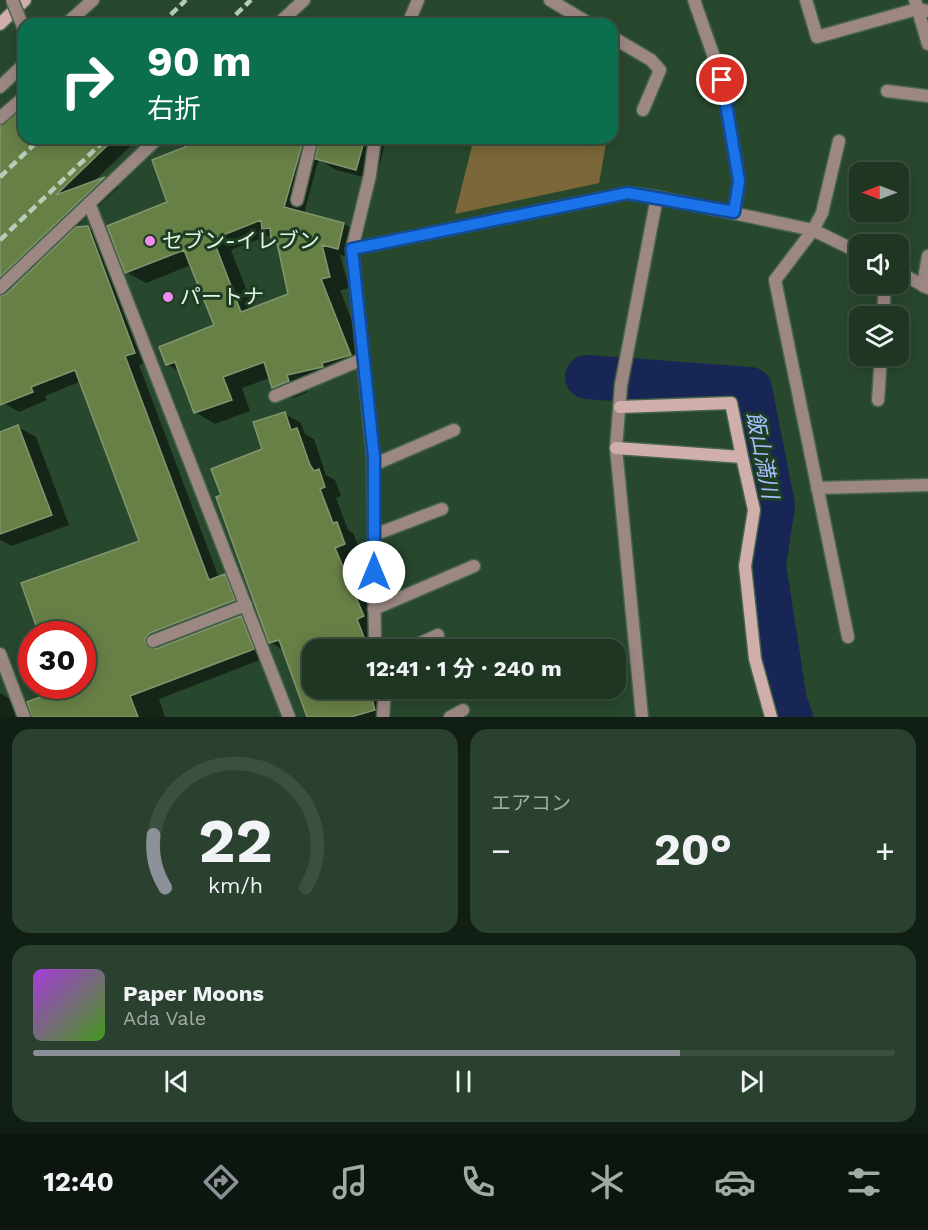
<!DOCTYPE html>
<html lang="ja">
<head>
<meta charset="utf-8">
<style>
	body { margin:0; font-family:"Work Sans","Noto Sans JP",sans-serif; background:#2b412f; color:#f1f3f6; height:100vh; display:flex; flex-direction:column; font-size:22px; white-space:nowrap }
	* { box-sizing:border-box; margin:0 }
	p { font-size:20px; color:#a1aba5 }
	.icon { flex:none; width:33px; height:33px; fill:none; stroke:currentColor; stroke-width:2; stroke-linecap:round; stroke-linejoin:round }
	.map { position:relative; height:717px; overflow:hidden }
	.sheet { display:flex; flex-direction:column; gap:12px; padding:12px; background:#101e13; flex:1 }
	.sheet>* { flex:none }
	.guide { position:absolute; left:18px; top:18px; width:600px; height:126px; border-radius:18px; box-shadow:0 3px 15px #0003,0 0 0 2px #3c5040; background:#0b6e4f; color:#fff; overflow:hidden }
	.needle { width:39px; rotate:270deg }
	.fabs { position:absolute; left:849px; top:162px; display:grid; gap:12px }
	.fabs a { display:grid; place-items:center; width:60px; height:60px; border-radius:12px; background:#1e3622; box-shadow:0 3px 15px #0003,0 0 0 2px #3c5040; font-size:30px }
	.speed { position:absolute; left:18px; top:621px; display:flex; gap:12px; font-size:30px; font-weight:700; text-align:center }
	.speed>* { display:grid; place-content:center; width:78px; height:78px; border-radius:50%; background:#1e3622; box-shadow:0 3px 15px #0003,0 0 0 2px #3c5040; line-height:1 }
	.speed .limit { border:9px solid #d22; background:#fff; color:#111 }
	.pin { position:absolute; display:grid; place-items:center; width:51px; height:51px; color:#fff; margin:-26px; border:3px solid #fff; border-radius:50%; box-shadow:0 2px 6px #0007 }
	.me { position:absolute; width:66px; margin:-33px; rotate:0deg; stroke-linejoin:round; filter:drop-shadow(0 0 4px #0008) }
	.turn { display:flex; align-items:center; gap:21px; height:126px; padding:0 30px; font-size:27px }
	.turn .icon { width:78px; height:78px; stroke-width:2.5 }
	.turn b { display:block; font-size:42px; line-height:51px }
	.big { font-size:45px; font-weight:700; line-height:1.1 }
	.sheet .tile { flex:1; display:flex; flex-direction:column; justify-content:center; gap:9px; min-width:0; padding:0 21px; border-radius:18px; background:#2b412f }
	.sheet .dial { align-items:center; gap:0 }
	.dial svg { height:156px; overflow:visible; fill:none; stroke:#3c5040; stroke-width:7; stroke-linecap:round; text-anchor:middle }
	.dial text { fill:#f1f3f6; stroke:none }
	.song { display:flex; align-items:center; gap:18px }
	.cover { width:72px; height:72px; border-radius:9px; background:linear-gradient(135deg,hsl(280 70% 55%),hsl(100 70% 35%)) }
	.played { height:6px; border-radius:3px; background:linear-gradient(90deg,#8c9099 75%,#3c5040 75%) }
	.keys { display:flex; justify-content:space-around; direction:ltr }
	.heat { display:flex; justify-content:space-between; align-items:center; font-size:33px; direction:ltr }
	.sheet .tiles { flex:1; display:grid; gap:12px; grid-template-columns:1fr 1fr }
	.tile:last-child { grid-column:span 2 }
	.trip { position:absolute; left:302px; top:639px; width:324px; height:60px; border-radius:18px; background:#1e3622; box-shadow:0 3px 15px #0003,0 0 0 2px #3c5040; font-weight:700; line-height:60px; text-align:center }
	.dock { display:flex; height:96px; justify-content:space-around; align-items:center; background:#0c160e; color:#a1aba5 }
	.dock .icon { width:42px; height:42px }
	.dock .selected { color:#8c9099 }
	.dock b { font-size:27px; color:#f1f3f6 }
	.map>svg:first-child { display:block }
	.green { fill:#7b6738 }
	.shadow { fill:#0007; fill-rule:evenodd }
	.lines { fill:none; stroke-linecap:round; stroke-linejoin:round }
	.river { stroke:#182656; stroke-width:44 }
	.building { fill:#678046; stroke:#83956e; stroke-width:1.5; fill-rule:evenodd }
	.lane-casing { stroke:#46644b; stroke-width:15 }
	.street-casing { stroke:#46644b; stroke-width:15 }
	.secondary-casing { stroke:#46644b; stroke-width:15 }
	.lane { stroke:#9c8783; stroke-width:12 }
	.street { stroke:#9c8783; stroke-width:12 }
	.secondary { stroke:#d0aea9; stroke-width:12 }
	.rail { stroke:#b7cdba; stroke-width:4.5; stroke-dasharray:9 4.5; stroke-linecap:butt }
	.street-bridge-casing { stroke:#46644b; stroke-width:15; stroke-linecap:butt }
	.street-bridge { stroke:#9c8783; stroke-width:12 }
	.route-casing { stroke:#114b97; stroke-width:15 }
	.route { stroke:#1a73e8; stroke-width:10 }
	.poi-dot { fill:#f38af2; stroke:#1e3d23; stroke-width:2 }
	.labels { text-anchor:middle; stroke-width:6; stroke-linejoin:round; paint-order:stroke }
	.poi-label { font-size:21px; fill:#e4f7e6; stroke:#1e3d23; text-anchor:start }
	.water-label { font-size:22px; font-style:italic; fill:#a6bffe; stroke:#1e3d23 }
</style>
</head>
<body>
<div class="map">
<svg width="928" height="717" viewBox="0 0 928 717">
	<rect width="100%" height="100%" fill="#28482d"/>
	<!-- green -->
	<path class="green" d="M 474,138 L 607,138 L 599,183 L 455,214 Z"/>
	<!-- shadow -->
	<path class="shadow" d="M 24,87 L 24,107 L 11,99 Z
		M 24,110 L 24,138 L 139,138 L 92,183 L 105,179 L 119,187 L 74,229 L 88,228 L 103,237 L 149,361 L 139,365 L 219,578 L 225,576 L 240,585 L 249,609 L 165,641 L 159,649 L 241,618 L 256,626 L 268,657 L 159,699 L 165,717 L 33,717 L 45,697 L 41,686 L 82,686 L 82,634 L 41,634 L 23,584 L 141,542 L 81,381 L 45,396 L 47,400 L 19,412 L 4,403 L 0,393 L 0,120 L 8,124 Z
		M 193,138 L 369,138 L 384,147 L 376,180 L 336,170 L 320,160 L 317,165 L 304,214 L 344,224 L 363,235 L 357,259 L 340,255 L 349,288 L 340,290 L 369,366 L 340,374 L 341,377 L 306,386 L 308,392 L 293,398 L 273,387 L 270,378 L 242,388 L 250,411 L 215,424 L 195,412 L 180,372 L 167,364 L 216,326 L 191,265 L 146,283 L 126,272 L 169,203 ZM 272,234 L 278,241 L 290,295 L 254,309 L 231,250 Z
		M 284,413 L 301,423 L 305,434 L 314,439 L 326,475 L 335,480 L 341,496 L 336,498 L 348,530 L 353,533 L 361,553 L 351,557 L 380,625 L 381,650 L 312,650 L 312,688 L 383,688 L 390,717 L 309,717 L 285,651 L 270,642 L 264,450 Z
		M 18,427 L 36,437 L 69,525 L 12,546 L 0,540 L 0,434 Z
		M 0,693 L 13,701 L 25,717 L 0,717 Z"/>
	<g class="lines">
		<!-- river -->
		<path class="river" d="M 587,377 L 750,389 L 773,505 L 764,565 L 785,701 L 791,717"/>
	</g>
	<!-- building -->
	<path class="building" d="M 24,108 L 24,138 L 115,138 L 56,195 L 105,177 L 0,277 L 0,126 Z
		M 182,138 L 304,138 L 284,207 L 344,223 L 338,249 L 322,245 L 330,277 L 321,279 L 351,355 L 322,363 L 323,367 L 287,375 L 289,381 L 272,388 L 264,362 L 223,377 L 232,400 L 194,413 L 175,362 L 166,365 L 159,347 L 214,325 L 184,250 L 125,273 L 107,226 L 167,202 L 152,160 L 185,147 ZM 261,220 L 262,229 L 270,228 L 271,238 L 276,238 L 288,294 L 241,312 L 213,239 Z
		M 320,138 L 365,138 L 356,170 L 315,159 Z
		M 88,226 L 135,353 L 125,356 L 209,580 L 225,574 L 235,600 L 150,633 L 145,639 L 146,644 L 156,649 L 241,616 L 254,649 L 130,696 L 138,717 L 32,717 L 27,702 L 43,696 L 40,686 L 82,686 L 82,634 L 39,634 L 21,583 L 139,541 L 75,370 L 31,387 L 33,392 L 0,405 L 0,296 L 6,294 L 76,227 Z
		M 285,412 L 291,430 L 297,428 L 310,465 L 314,471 L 319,469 L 325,487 L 320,489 L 333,523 L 337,522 L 345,544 L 335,548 L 364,616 L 357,619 L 366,643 L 358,646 L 359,650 L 312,650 L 312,688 L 369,688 L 375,710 L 351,717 L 307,717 L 279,640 L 269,643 L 216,497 L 221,495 L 211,469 L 262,449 L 253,422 Z
		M 18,425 L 52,515 L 0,534 L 0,432 Z"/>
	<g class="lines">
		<!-- lane casing -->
		<g class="lane-casing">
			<path id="lane" d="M 550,0 L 590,24
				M 66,24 L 93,0
				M 612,37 L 651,60 L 660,70 L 643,110
				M 0,87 L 24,64
				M 887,91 L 928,96
				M 839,141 L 822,213 L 813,230 L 775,280 L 848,637
				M 297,200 L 312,138
				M 923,286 L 928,256
				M 883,316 L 885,284
				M 275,396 L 363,359
				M 878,400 L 881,356
				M 373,465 L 454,430
				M 817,488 L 928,485
				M 374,535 L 442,509
				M 374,609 L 474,566
				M 153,641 L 246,605
				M 405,650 L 438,635
				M 450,717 L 463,710"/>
		</g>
		<!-- street casing -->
		<g class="street-casing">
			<path id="street" d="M 694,0 L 722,80 L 739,181 L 734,212
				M 806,0 L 817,37 L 917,9 L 928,11
				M 915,0 L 928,44
				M 278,24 L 304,0
				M 408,24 L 418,0
				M 0,118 L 24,97
				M 89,203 L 289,717
				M 352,249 L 628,193 L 657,197 L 813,230 L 860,253
				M 898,272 L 928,288
				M 0,288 L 158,138
				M 375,650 L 373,457 L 352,249 L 370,175 L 375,138
				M 0,654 L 24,717
				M 383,717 L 385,688
				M 642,717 L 616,448 L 621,385 L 657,197"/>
		</g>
		<!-- secondary casing -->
		<g class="secondary-casing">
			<path id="secondary" d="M 0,24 L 25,0
				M 620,407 L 731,403 L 742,457
				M 616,448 L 742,457 L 754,510 L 745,566 L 755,659 L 771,717"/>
		</g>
		<!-- lane -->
		<use href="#lane" class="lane"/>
		<!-- street -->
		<use href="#street" class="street"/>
		<!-- secondary -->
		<use href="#secondary" class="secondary"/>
		<!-- rail -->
		<path class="rail" d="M 161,24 L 186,0
			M 226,24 L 251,0
			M 0,177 L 41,138
			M 0,240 L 107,138"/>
		<!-- street-bridge casing -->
		<g class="street-bridge-casing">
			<path id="street-bridge" d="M 12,0 L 24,29"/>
		</g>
		<!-- street-bridge -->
		<use href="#street-bridge" class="street-bridge"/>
	</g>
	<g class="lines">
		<!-- route casing -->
		<g class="route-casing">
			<path id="route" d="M 374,572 L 374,457 L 352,249 L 628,193 L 734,212 L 739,181 L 722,80"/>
		</g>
		<!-- route -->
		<use href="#route" class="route"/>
	</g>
	<!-- markers -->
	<g class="poi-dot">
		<circle cx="150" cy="241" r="6"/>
		<circle cx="168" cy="297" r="6"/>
	</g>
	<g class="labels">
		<!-- poi labels -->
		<g class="poi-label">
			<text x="162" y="248">セブン-イレブン</text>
			<text x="180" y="304">パートナ</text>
		</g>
		<!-- water labels -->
		<g class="water-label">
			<text transform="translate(763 455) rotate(79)" y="8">飯山満川</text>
		</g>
	</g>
</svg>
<div class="fabs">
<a><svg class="needle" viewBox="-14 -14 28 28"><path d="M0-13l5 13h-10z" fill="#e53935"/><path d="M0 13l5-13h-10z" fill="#a1aba5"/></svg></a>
<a><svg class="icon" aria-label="sound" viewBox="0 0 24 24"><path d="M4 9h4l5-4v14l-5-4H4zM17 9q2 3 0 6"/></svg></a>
<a><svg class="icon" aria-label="layers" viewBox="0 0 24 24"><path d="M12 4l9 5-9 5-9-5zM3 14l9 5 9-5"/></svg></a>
</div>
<div class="speed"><div class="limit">30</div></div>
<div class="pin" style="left:722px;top:80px;background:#d93025"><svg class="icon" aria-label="arrive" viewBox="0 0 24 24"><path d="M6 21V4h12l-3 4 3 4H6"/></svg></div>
<svg class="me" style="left:374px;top:572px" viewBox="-20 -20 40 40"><circle r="19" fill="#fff"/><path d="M0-13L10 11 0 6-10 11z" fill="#1a73e8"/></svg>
<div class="trip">12:41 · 1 分 · 240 m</div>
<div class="guide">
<div class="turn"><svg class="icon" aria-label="right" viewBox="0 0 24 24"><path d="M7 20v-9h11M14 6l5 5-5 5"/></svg><div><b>90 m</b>右折</div></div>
</div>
</div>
<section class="sheet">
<div class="tiles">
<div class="tile dial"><svg viewBox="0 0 100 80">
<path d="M14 69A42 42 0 1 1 86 69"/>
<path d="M14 69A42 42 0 0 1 8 42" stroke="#8c9099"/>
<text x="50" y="56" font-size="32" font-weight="700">22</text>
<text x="50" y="72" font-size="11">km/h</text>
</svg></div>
<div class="tile"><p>エアコン</p>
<div class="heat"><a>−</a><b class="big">20°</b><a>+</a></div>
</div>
<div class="tile">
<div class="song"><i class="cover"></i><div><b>Paper Moons</b><p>Ada Vale</p></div></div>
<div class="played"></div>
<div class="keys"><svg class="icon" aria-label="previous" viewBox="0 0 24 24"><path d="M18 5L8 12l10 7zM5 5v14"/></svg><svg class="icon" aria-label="pause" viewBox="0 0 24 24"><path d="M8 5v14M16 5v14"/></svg><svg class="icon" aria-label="next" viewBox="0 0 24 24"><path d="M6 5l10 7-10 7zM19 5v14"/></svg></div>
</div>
</div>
</section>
<nav class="dock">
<b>12:40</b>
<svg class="icon selected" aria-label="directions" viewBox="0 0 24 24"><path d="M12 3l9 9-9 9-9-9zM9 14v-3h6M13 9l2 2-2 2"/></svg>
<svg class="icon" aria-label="music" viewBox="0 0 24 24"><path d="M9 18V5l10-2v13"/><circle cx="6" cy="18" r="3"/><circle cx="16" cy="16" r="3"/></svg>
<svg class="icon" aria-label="phone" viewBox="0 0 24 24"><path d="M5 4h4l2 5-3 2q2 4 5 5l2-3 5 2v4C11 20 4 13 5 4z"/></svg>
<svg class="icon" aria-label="climate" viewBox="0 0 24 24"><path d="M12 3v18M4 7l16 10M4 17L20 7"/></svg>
<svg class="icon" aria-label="car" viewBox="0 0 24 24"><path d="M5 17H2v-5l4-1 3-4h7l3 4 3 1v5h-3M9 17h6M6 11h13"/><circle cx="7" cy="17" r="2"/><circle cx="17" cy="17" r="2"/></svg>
<svg class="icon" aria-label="filters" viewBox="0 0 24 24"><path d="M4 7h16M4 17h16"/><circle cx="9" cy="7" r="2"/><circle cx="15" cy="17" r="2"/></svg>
</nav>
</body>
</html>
